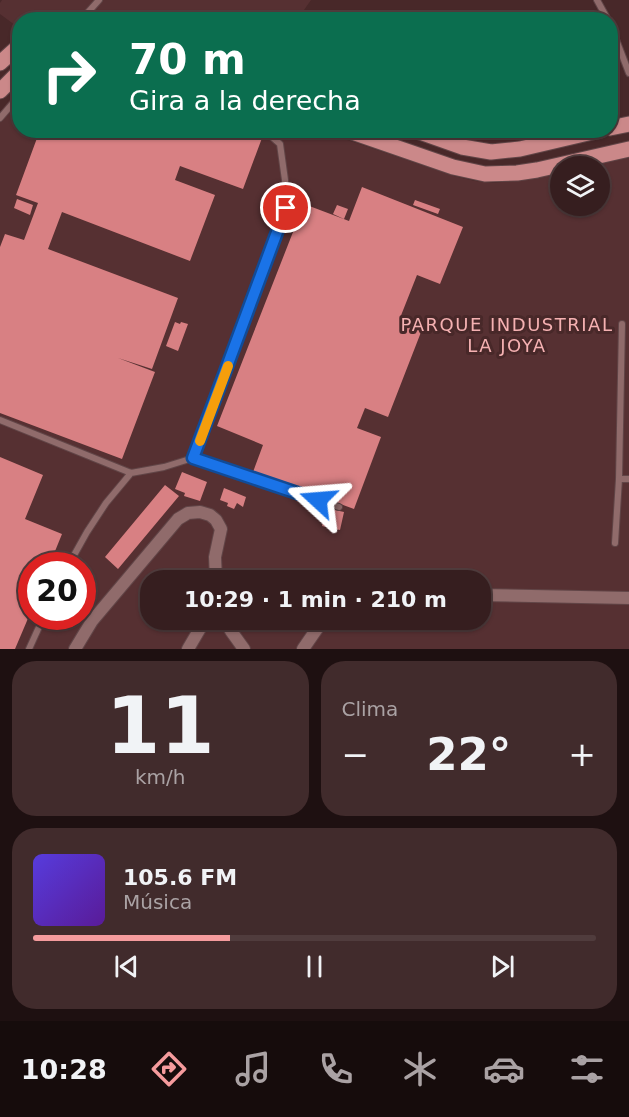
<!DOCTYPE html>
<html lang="es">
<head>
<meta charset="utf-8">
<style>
	body { margin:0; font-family:"DejaVu Sans",sans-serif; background:#412b2c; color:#f1f3f6; height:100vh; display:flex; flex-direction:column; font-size:22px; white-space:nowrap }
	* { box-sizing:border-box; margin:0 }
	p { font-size:20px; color:#aaa2a4 }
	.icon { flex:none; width:33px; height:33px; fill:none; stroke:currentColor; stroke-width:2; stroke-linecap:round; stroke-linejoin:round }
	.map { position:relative; height:649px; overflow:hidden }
	.panel { display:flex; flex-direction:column; gap:12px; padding:12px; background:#1e1011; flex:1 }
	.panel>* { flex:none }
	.top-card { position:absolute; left:12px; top:12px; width:606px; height:126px; border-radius:24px; box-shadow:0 2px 4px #0004,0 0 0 2px #503c3d; background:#0b6e4f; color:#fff; overflow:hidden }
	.buttons { position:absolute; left:550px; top:156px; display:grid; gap:12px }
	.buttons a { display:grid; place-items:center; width:60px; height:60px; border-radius:50%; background:#361e1f; box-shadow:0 2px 4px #0004,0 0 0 2px #503c3d; font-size:30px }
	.speed { position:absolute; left:18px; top:552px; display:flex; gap:12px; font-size:30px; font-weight:700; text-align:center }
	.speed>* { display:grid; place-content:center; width:78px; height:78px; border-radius:50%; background:#361e1f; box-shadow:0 2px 4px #0004,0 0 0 2px #503c3d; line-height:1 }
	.speed .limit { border:9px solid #d22; background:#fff; color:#111 }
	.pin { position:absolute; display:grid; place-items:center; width:51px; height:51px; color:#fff; margin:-26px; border:3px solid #fff; border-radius:50%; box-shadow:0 2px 6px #0007 }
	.me { position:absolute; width:66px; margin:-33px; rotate:289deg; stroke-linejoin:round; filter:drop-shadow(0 0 4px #0008) }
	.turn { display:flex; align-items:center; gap:21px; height:126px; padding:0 18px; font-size:27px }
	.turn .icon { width:78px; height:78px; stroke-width:2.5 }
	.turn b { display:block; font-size:42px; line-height:51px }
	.big { font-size:45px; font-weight:700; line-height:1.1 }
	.panel .tile { flex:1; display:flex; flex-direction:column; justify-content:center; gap:9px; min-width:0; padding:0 21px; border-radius:24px; background:#412b2c }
	.panel .dial { align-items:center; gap:0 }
	.dial b { font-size:78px; line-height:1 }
	.song { display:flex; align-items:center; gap:18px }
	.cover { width:72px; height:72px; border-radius:9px; background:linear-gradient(135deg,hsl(250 70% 55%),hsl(270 70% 35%)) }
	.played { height:6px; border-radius:3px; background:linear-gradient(90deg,#f59b9d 35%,#503c3d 35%) }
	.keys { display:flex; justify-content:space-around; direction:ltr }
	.heat { display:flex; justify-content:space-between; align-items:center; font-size:33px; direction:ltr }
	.panel .tiles { flex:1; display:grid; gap:12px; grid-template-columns:1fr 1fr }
	.tile:last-child { grid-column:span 2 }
	.trip { position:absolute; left:140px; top:570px; width:351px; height:60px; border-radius:24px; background:#361e1f; box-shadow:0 2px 4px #0004,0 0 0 2px #503c3d; font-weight:700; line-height:60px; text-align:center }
	.tabs { display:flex; height:96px; justify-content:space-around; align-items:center; background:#160c0c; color:#aaa2a4 }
	.tabs .icon { width:42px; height:42px }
	.tabs .selected { color:#f59b9d }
	.tabs b { font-size:27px; color:#f1f3f6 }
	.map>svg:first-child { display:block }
	.built { fill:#563032; fill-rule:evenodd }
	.building { fill:#d88083 }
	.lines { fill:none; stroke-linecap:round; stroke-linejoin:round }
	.service-casing { stroke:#614547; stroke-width:8 }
	.minor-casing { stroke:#614547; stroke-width:14 }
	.primary-casing { stroke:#614547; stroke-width:17 }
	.service { stroke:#906b6b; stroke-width:6 }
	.minor { stroke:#906b6b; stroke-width:12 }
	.primary { stroke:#cb8889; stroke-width:15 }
	.route-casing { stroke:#114b97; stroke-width:15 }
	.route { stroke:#1a73e8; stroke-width:10 }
	.slow { stroke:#f59e0b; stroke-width:10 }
	.labels { text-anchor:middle; stroke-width:6; stroke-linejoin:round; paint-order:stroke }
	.neighbourhood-label { font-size:18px; letter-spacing:1.5px; fill:#f5b1b2; stroke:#482829 }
</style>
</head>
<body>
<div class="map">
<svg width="629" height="649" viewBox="0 0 629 649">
	<rect width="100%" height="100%" fill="#482829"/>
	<!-- built -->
	<path class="built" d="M 2,0 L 311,0 L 297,20 L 137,20 L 102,11 L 78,11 L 48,19 L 20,20 L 19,28 L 0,14 L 0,3 Z
		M 19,88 L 20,130 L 321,131 L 454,176 L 475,181 L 493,183 L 509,181 L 561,169 L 561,206 L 600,206 L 600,166 L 574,166 L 629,154 L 629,649 L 0,649 L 0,112 ZM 32,566 L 82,566 L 82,616 L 32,616 ZM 150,580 L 480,580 L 480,620 L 150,620 Z"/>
	<!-- building -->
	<path class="building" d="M 40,130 L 50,130 L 50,133 L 62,138 L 65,130 L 243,130 L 262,138 L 243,189 L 180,166 L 175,180 L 215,195 L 190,261 L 62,212 L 48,249 L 178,298 L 152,369 L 118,358 L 155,372 L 122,459 L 0,413 L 0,247 L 5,234 L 24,240 L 38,203 L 16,195 Z
		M 362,187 L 463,227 L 440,284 L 417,275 L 400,318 L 423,327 L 388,417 L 365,408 L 357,428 L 381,437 L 354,509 L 253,472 L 263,445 L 217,426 L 304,204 L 349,221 Z
		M 17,199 L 33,205 L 30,215 L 14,208 Z
		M 415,200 L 440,209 L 438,214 L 413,205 Z
		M 337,205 L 348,209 L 344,219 L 333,214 Z
		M 175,322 L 180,324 L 181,322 L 188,324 L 178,351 L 166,346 Z
		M 0,457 L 43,475 L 25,519 L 62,534 L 49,566 L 32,566 L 32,609 L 15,649 L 0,649 Z
		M 182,472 L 207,482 L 200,501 L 184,496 L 185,493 L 175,489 Z
		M 165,485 L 179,496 L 118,569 L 105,557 Z
		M 224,488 L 246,497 L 243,507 L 237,503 L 234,509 L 227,506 L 228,503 L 220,500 Z
		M 326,508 L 344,512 L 340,530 L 322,526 Z"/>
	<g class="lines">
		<!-- service casing -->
		<g class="service-casing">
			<path id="service" d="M 597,0 L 608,20
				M 81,20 L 99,0
				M 610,24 L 629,73
				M 0,118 L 20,95
				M 0,420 L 131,473 L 164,467 L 193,458 L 286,208 L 285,180 L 280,144 L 264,130
				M 193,458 L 339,507
				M 619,479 L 622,324
				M 615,543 L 619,479 L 629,479
				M 68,566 L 87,532 L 106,503 L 131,473
				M 29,649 L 44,616"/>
		</g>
		<!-- minor casing -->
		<g class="minor-casing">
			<path id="minor" d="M 480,595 L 629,598
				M 225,620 L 231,631 L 244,649
				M 75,649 L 92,621 L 178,519 L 188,513 L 200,512 L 210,515 L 216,520 L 221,529 L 215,557 L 216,580
				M 188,649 L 205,620
				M 303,649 L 323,620"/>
		</g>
		<!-- primary casing -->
		<g class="primary-casing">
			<path id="primary" d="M 0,63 L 20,45
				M 0,91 L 20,71
				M 610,128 L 629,124
				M 346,130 L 453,167 L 485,174 L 517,173 L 537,170 L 629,149
				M 414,130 L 462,147 L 491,152 L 520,149 L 601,130"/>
		</g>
		<!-- service -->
		<use href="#service" class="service"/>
		<!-- minor -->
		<use href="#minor" class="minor"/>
		<!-- primary -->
		<use href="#primary" class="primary"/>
	</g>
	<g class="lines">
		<!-- route casing -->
		<g class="route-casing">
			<path id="route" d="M 286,208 L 193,458 L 318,500"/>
		</g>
		<!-- route -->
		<use href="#route" class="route"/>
		<!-- slow -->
		<path class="slow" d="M 200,441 L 228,366"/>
	</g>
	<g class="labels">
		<!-- neighbourhood labels -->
		<g class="neighbourhood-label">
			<text x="507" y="331">PARQUE INDUSTRIAL<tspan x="507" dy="21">LA JOYA</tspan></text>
		</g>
	</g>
</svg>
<div class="buttons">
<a><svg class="icon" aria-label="layers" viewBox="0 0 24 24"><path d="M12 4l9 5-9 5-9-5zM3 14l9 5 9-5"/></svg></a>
</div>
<div class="speed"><div class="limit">20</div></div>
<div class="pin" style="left:286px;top:208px;background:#d93025"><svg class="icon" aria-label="arrive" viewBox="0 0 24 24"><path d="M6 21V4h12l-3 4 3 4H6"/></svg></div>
<svg class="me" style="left:318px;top:500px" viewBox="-20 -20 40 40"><path d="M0-17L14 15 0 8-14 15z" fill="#1a73e8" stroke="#fff" stroke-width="4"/></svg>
<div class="trip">10:29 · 1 min · 210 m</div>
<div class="top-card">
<div class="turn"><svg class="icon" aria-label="right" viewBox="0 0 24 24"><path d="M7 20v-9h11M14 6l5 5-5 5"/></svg><div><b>70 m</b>Gira a la derecha</div></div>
</div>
</div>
<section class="panel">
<div class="tiles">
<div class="tile dial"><b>11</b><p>km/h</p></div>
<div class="tile"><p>Clima</p>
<div class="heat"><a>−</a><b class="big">22°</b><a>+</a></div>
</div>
<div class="tile">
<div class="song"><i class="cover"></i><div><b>105.6 FM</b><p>Música</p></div></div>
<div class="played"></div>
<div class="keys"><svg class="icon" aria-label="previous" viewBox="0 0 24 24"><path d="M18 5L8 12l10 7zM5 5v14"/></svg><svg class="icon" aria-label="pause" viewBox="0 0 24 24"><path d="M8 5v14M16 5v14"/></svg><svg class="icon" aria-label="next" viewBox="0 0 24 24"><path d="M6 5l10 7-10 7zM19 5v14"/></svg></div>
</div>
</div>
</section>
<nav class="tabs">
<b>10:28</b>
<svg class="icon selected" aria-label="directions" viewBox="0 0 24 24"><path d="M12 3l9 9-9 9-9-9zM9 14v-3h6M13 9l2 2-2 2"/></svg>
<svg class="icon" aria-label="music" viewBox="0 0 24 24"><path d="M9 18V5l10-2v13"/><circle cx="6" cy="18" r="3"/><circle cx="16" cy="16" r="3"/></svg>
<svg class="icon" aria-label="phone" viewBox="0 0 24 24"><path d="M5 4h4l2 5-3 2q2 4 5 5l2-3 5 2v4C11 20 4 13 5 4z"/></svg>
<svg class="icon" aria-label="climate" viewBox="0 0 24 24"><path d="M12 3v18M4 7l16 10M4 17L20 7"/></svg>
<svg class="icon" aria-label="car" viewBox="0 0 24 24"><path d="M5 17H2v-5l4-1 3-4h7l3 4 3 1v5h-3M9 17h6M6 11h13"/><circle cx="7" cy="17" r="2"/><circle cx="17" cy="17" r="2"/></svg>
<svg class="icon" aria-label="filters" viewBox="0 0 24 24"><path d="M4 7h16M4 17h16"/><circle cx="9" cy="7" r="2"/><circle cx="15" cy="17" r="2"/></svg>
</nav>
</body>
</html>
